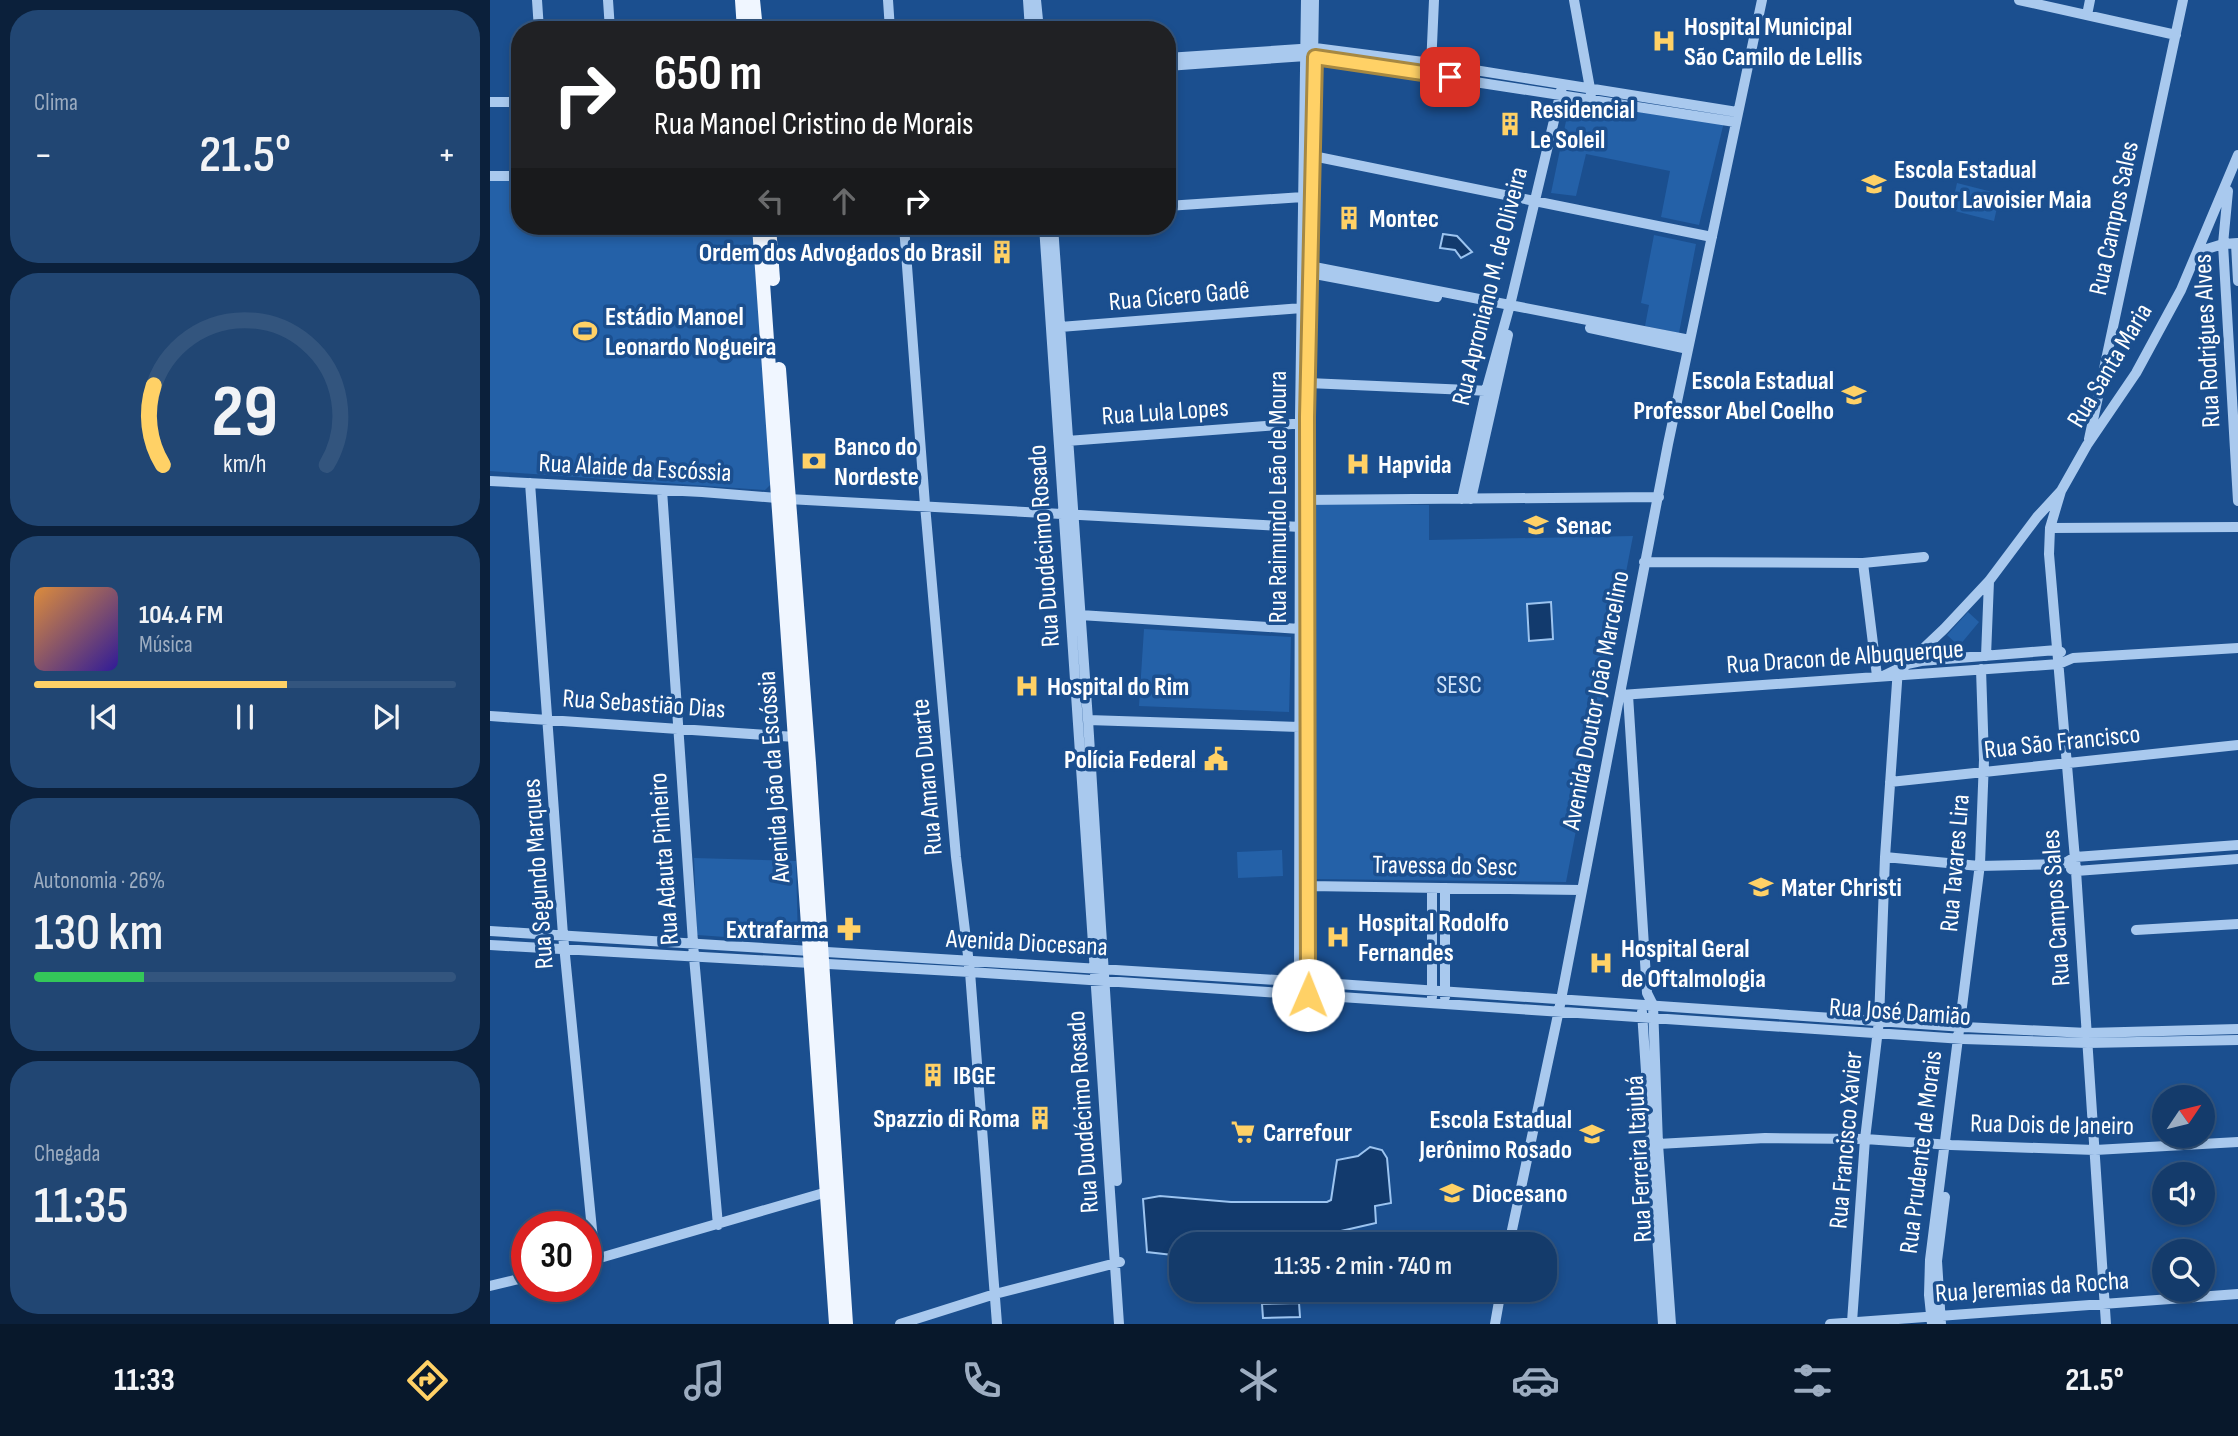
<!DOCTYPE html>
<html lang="pt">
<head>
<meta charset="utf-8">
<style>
	body { margin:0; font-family:"Sofia Sans Condensed",sans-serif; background:#214673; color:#f1f3f6; height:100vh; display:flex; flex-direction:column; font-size:26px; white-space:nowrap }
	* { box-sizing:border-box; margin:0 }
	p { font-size:23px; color:#9dadc1 }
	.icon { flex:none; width:38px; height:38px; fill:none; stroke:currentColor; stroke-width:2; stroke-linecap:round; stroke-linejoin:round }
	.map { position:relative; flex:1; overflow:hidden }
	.drawer { display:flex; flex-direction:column; gap:10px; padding:10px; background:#0b203b; width:490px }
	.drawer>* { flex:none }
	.banner { position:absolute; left:21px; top:21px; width:665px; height:214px; border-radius:28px; box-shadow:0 4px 10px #0003,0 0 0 2px #33557e; background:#202124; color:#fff; overflow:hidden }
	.needle { width:46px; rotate:55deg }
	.buttons { position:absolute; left:1662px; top:1085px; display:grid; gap:14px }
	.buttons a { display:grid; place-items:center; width:63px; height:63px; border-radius:50%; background:#143b6b; box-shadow:0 4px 10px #0003,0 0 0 2px #33557e; font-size:35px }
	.speed { position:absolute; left:21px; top:1211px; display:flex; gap:14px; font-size:35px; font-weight:700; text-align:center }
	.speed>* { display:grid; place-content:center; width:91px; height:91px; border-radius:50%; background:#143b6b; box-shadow:0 4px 10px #0003,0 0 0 2px #33557e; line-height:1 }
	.speed .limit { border:10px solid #d22; background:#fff; color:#111 }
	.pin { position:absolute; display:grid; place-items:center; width:60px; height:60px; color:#fff; margin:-30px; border-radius:14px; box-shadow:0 4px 10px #0006 }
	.me { position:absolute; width:77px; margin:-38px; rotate:1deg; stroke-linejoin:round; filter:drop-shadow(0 0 5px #0008) }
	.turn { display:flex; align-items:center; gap:24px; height:147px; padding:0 28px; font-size:32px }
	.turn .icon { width:91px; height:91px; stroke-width:2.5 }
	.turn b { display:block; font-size:49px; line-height:60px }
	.lanes { display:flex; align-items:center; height:66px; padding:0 28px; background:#0003; justify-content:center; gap:35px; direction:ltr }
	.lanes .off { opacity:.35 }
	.big { font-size:52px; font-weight:600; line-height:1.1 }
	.drawer .widget { flex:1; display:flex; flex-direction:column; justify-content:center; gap:10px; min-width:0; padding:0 24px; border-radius:28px; background:#214673 }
	.drawer .dial { align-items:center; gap:0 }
	.dial svg { height:182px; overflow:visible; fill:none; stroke:#33557e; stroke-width:7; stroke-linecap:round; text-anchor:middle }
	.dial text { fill:#f1f3f6; stroke:none }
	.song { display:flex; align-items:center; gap:21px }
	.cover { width:84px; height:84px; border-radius:10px; background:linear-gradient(135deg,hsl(30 70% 55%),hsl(250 70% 35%)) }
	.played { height:7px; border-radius:4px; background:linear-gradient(90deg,#ffd166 60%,#33557e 60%) }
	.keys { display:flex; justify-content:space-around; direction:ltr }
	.heat { display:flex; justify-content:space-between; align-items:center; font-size:38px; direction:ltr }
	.charge { height:10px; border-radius:5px; background:linear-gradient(90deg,#34c759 26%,#33557e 0) }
	.trip { position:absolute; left:679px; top:1232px; width:388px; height:70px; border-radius:28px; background:#143b6b; box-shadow:0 4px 10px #0003,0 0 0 2px #33557e; font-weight:600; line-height:70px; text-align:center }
	.tabs { display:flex; height:112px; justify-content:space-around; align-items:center; background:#08182b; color:#9dadc1 }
	.tabs .icon { width:49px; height:49px }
	.tabs .on { color:#ffd166 }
	.tabs b { font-size:32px; color:#f1f3f6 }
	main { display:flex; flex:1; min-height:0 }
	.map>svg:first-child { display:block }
	.green { fill:#2461a8 }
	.water { fill:#123a6d; stroke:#9cc4f0; stroke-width:2 }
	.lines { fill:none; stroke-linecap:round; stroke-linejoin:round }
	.minor { stroke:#a9c9ee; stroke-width:10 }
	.major { stroke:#f0f6ff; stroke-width:14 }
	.route-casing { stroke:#a68842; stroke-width:18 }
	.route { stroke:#ffd166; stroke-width:12 }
	.labels { text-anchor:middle; stroke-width:7; stroke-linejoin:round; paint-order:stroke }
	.poi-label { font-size:26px; font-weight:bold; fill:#fff; stroke:#1b4f8f; text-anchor:start }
	.street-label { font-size:26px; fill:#fff; stroke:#1b4f8f }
	.park-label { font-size:26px; fill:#cfe3fa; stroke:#1b4f8f }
</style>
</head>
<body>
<main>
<section class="drawer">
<div class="widget"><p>Clima</p>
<div class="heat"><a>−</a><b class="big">21.5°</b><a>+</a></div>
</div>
<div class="widget dial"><svg viewBox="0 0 100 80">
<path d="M14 69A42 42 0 1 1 86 69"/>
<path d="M14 69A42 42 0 0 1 10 34" stroke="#ffd166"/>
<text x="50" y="56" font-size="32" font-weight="700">29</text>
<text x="50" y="72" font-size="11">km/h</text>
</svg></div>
<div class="widget">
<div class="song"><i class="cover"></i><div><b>104.4 FM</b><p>Música</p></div></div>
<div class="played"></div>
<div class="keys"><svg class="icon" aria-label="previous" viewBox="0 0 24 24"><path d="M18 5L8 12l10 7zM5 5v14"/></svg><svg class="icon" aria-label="pause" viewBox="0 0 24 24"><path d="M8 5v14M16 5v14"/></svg><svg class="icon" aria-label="next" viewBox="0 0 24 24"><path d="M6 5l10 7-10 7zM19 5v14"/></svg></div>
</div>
<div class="widget"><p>Autonomia · 26%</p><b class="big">130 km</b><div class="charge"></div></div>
<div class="widget"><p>Chegada</p><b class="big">11:35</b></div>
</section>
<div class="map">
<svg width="1748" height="1324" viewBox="0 0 1748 1324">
	<rect width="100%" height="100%" fill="#1b4f8f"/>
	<!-- green -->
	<path class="green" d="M 1081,97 L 1234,122 L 1209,225 L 1171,217 L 1180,171 L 1096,154 L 1086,196 L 1061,193 Z
		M 0,180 L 30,181 L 30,226 L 262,226 L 281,484 L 275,490 L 0,471 Z
		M 1467,183 L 1510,194 L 1504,221 L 1461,210 Z
		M 1164,235 L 1206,244 L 1189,333 L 1155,326 L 1159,305 L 1151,303 Z
		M 825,503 L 939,505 L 939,540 L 1143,536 L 1076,882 L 826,879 Z
		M 1478,612 L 1489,622 L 1469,646 L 1457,635 Z
		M 654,629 L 801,637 L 799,712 L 649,706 Z
		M 792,850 L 793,876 L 748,878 L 747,852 Z
		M 204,858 L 306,861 L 308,942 L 207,935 Z"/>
	<!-- water -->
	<path class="water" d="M 953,234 L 967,236 L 982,252 L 971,258 L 965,250 L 950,248 Z
		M 1061,602 L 1063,639 L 1039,641 L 1037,604 Z
		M 880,1147 L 892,1150 L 897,1158 L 901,1203 L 885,1206 L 886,1223 L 851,1231 L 826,1244 L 691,1244 L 691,1256 L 657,1252 L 653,1199 L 670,1196 L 741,1202 L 837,1202 L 841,1200 L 847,1160 L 868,1156 Z
		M 809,1303 L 810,1317 L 773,1318 L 772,1304 Z"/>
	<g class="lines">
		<!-- minor -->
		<path class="minor" d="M 47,0 L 49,30
			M 118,0 L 120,30
			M 398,0 L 400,30
			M 538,0 L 540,30
			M 546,0 L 549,30
			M 1084,0 L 1101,94
			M 1529,0 L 1686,35
			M 1597,15 L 1600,0
			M 677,58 L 825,48 L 941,63 L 1247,112
			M 677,66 L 816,56 L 1245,122
			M 941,67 L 944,0
			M 0,102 L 30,102
			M 823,156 L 1222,237
			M 0,176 L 30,176
			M 1738,191 L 1733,244 L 1748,501
			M 677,206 L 813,197
			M 414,226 L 435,505 L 466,857 L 480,972 L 507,1324
			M 554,226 L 629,1324
			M 563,226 L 598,720 L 627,1181
			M 280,232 L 370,226
			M 1746,244 L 1748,281
			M 1707,252 L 1733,244 L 1748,243
			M 814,265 L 1200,340
			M 825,274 L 947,297
			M 570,327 L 812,308
			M 1100,328 L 1198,349
			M 818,383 L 1001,391
			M 1599,439 L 1693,0
			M 577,441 L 815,423
			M 0,481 L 212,492 L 287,498
			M 40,483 L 73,935 L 105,1260
			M 172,490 L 204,957 L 228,1225
			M 1571,491 L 1560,528 L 1559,554 L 1586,871 L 1616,1324
			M 298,499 L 810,527
			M 972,499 L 996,391 L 1020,305 L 1072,87
			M 981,499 L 1018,335
			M 812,500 L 1169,497
			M 1560,528 L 1748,527
			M 1154,562 L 1373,563 L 1434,557
			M 1373,563 L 1387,676
			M 590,615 L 810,629
			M 1496,656 L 1499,581
			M 1417,664 L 1431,661 L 1567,650 L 1571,652
			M 1393,676 L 1416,665 L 1454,629 L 1499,581 L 1547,517 L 1571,491 L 1597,445 L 1646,373 L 1691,290 L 1748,155
			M 1131,695 L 1569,664 L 1583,658 L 1748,648
			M 1138,695 L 1157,993 L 1163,1005 L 1168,1144 L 1181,1324
			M 0,716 L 305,737
			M 598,720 L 809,727
			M 1400,782 L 1748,745
			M 1395,857 L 1489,866 L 1573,864 L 1585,857 L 1748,845
			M 1581,869 L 1586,871 L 1748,859
			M 818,886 L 1091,890
			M 942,888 L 942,997
			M 1646,930 L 1748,924
			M 0,931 L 819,982 L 1474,1027 L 1597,1033 L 1748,1029
			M 0,945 L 480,972 L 1473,1039 L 1598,1043 L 1748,1040
			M 809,988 L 810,417 L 816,0
			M 819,988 L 817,417 L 824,0
			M 955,997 L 955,888
			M 1152,1012 L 1173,1324
			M 1168,1144 L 1275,1138 L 1375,1139 L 1461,1145 L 1605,1150 L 1748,1142
			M 1019,1244 L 1069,1010 L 1178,444 L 1272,0
			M 96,1262 L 337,1192
			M 0,1286 L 37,1277
			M 1362,1322 L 1375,1139 L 1389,1021 L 1395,857 L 1408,668
			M 410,1324 L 505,1294 L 630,1262
			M 1005,1324 L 1011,1290
			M 1340,1324 L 1748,1294
			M 1442,1324 L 1439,1295 L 1440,1260 L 1490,864 L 1494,760 L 1491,669
			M 1451,1324 L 1447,1261 L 1455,1197"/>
		<!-- major -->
		<path class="major" d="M 252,0 L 254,30
			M 263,0 L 266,30
			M 269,226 L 346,1324
			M 279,226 L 283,279
			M 289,369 L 319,763 L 356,1324"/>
	</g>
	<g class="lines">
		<!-- route casing -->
		<g class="route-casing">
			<path id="route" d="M 818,995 L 817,417 L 825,57 L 960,77"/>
		</g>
		<!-- route -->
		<use href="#route" class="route"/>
	</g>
	<!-- icons -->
	<defs>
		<g id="hospital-bare" transform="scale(1.89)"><path d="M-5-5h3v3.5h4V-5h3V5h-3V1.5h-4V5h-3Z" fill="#ffd166" stroke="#1b4f8f" stroke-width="2.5" paint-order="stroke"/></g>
		<g id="building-bare" transform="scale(1.89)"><path d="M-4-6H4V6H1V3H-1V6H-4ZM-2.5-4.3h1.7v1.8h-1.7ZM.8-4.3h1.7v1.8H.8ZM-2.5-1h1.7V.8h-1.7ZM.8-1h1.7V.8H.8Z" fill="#ffd166" stroke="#1b4f8f" stroke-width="2.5" paint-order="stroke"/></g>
		<g id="school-bare" transform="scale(1.89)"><path d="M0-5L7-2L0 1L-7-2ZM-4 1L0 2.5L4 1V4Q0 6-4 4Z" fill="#ffd166" stroke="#1b4f8f" stroke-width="2.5" paint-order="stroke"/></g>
		<g id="stadium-bare" transform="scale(1.89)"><path d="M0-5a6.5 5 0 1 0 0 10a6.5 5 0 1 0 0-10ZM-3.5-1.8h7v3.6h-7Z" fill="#ffd166" stroke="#1b4f8f" stroke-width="2.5" paint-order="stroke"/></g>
		<g id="bank-bare" transform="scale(1.89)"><path d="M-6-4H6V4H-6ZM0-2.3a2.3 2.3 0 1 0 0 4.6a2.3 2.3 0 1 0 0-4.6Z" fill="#ffd166" stroke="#1b4f8f" stroke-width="2.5" paint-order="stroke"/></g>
		<g id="university-bare" transform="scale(1.89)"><path d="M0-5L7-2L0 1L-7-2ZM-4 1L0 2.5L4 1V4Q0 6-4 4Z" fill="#ffd166" stroke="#1b4f8f" stroke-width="2.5" paint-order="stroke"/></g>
		<g id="civic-bare" transform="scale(1.89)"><path d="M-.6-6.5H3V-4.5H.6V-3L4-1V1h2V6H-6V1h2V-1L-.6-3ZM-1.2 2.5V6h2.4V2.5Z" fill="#ffd166" stroke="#1b4f8f" stroke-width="2.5" paint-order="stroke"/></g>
		<g id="pharmacy-bare" transform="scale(1.89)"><path d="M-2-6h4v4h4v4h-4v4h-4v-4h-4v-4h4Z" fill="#ffd166" stroke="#1b4f8f" stroke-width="2.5" paint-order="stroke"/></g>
		<g id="supermarket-bare" transform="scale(1.89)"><path d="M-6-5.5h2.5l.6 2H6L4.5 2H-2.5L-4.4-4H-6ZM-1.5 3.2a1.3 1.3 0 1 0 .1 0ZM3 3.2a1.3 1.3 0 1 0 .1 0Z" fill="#ffd166" stroke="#1b4f8f" stroke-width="2.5" paint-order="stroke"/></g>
	</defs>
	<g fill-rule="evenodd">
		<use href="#hospital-bare" x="1174" y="41"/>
		<use href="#building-bare" x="1020" y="124"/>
		<use href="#school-bare" x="1384" y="184"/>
		<use href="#building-bare" x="859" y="218"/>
		<use href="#building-bare" x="512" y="252"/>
		<use href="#stadium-bare" x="95" y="331"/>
		<use href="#school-bare" x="1364" y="395"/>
		<use href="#bank-bare" x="324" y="461"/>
		<use href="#hospital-bare" x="868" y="464"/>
		<use href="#university-bare" x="1046" y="525"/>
		<use href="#hospital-bare" x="537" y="686"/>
		<use href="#civic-bare" x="726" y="759"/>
		<use href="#university-bare" x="1271" y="887"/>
		<use href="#pharmacy-bare" x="359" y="929"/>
		<use href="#hospital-bare" x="848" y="937"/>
		<use href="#hospital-bare" x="1111" y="963"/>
		<use href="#building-bare" x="443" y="1075"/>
		<use href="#building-bare" x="550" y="1118"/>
		<use href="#supermarket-bare" x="753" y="1132"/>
		<use href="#school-bare" x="1102" y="1134"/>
		<use href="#university-bare" x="962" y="1193"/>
	</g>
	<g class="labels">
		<!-- poi labels -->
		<g class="poi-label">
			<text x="1194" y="35">Hospital Municipal<tspan x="1194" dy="30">São Camilo de Lellis</tspan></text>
			<text x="1040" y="118">Residencial<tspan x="1040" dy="30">Le Soleil</tspan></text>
			<text x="1404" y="178">Escola Estadual<tspan x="1404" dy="30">Doutor Lavoisier Maia</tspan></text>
			<text x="879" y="227">Montec</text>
			<text x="492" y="261" text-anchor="end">Ordem dos Advogados do Brasil</text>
			<text x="115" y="325">Estádio Manoel<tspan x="115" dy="30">Leonardo Nogueira</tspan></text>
			<text x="1344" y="389" text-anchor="end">Escola Estadual<tspan x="1344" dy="30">Professor Abel Coelho</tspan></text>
			<text x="344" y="455">Banco do<tspan x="344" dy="30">Nordeste</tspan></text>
			<text x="888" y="473">Hapvida</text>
			<text x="1066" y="534">Senac</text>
			<text x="557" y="695">Hospital do Rim</text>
			<text x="706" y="768" text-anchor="end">Polícia Federal</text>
			<text x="1291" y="896">Mater Christi</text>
			<text x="868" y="931">Hospital Rodolfo<tspan x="868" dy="30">Fernandes</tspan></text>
			<text x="339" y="938" text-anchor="end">Extrafarma</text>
			<text x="1131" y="957">Hospital Geral<tspan x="1131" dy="30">de Oftalmologia</tspan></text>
			<text x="463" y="1084">IBGE</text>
			<text x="530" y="1127" text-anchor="end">Spazzio di Roma</text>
			<text x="1082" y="1128" text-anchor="end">Escola Estadual<tspan x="1082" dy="30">Jerônimo Rosado</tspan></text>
			<text x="773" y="1141">Carrefour</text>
			<text x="982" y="1202">Diocesano</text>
		</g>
		<!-- street labels -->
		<g class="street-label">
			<text transform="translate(1623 218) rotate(-78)" y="9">Rua Campos Sales</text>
			<text transform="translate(999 286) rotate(-76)" y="9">Rua Aproniano M. de Oliveira</text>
			<text transform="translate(689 295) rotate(-5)" y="9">Rua Cícero Gadê</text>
			<text transform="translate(1716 341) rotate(-93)" y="9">Rua Rodrigues Alves</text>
			<text transform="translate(1619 365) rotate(-59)" y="9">Rua Santa Maria</text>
			<text transform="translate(675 411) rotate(-4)" y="9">Rua Lula Lopes</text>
			<text transform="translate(145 467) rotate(3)" y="9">Rua Alaide da Escóssia</text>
			<text transform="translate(787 497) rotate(-90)" y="9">Rua Raimundo Leão de Moura</text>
			<text transform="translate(553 546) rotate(-94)" y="9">Rua Duodécimo Rosado</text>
			<text transform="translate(1355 656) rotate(-4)" y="9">Rua Dracon de Albuquerque</text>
			<text transform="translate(1105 700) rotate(-79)" y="9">Avenida Doutor João Marcelino</text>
			<text transform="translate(154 703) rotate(4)" y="9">Rua Sebastião Dias</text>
			<text transform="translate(1572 741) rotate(-6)" y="9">Rua São Francisco</text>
			<text transform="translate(283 777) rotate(-94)" y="9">Avenida João da Escóssia</text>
			<text transform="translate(436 777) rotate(-95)" y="9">Rua Amaro Duarte</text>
			<text transform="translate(173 859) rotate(-94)" y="9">Rua Adauta Pinheiro</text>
			<text transform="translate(1464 863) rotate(-85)" y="9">Rua Tavares Lira</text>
			<text transform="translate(955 865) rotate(1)" y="9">Travessa do Sesc</text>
			<text transform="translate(47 874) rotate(-94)" y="9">Rua Segundo Marques</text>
			<text transform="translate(1565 908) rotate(-94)" y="9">Rua Campos Sales</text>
			<text transform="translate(537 942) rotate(3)" y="9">Avenida Diocesana</text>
			<text transform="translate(1410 1011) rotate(4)" y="9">Rua José Damião</text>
			<text transform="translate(592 1112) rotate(-94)" y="9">Rua Duodécimo Rosado</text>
			<text transform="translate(1562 1124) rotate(1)" y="9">Rua Dois de Janeiro</text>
			<text transform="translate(1355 1140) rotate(-85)" y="9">Rua Francisco Xavier</text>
			<text transform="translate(1430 1152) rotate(-83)" y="9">Rua Prudente de Morais</text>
			<text transform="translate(1148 1159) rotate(-93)" y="9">Rua Ferreira Itajubá</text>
			<text transform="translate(1542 1286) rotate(-4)" y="9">Rua Jeremias da Rocha</text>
		</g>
		<!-- park labels -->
		<g class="park-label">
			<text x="969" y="693">SESC</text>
		</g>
	</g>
</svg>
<div class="buttons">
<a><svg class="needle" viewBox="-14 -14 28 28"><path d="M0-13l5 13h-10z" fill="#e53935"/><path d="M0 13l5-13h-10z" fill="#9dadc1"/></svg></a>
<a><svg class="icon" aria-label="sound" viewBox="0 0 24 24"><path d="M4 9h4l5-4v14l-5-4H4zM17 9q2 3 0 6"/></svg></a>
<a><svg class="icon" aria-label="search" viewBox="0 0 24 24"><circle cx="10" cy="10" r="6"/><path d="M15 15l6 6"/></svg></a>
</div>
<div class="speed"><div class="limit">30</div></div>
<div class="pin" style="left:960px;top:77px;background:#d93025"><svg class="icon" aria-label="arrive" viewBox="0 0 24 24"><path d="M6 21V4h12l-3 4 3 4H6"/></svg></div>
<svg class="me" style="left:818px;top:995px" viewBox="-20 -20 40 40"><circle r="19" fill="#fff"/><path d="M0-13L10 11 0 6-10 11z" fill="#ffd166"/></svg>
<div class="trip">11:35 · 2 min · 740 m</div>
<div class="banner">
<div class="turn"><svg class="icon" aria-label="right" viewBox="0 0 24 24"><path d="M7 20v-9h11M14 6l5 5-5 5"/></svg><div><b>650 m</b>Rua Manoel Cristino de Morais</div></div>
<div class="lanes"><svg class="icon off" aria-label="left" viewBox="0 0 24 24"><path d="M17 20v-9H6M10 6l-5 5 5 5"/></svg><svg class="icon off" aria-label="ahead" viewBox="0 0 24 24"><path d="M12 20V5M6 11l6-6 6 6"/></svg><svg class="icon" aria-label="right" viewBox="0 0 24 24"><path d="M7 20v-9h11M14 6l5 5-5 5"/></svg></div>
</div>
</div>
</main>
<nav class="tabs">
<b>11:33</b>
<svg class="icon on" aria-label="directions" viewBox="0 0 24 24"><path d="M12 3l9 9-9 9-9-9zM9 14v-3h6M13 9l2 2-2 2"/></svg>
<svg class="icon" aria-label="music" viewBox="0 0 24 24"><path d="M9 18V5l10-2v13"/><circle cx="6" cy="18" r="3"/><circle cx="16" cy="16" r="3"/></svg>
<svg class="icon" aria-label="phone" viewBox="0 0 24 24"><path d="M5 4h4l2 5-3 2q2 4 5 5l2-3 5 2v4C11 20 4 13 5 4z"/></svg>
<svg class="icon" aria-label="climate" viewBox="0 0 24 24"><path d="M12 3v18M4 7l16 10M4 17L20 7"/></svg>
<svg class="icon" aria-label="car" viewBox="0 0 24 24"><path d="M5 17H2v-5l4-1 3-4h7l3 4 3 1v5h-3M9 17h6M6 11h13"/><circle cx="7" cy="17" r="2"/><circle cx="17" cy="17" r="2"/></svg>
<svg class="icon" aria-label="filters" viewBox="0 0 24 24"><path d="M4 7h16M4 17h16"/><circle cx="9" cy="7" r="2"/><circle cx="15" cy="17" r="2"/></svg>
<b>21.5°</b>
</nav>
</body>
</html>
